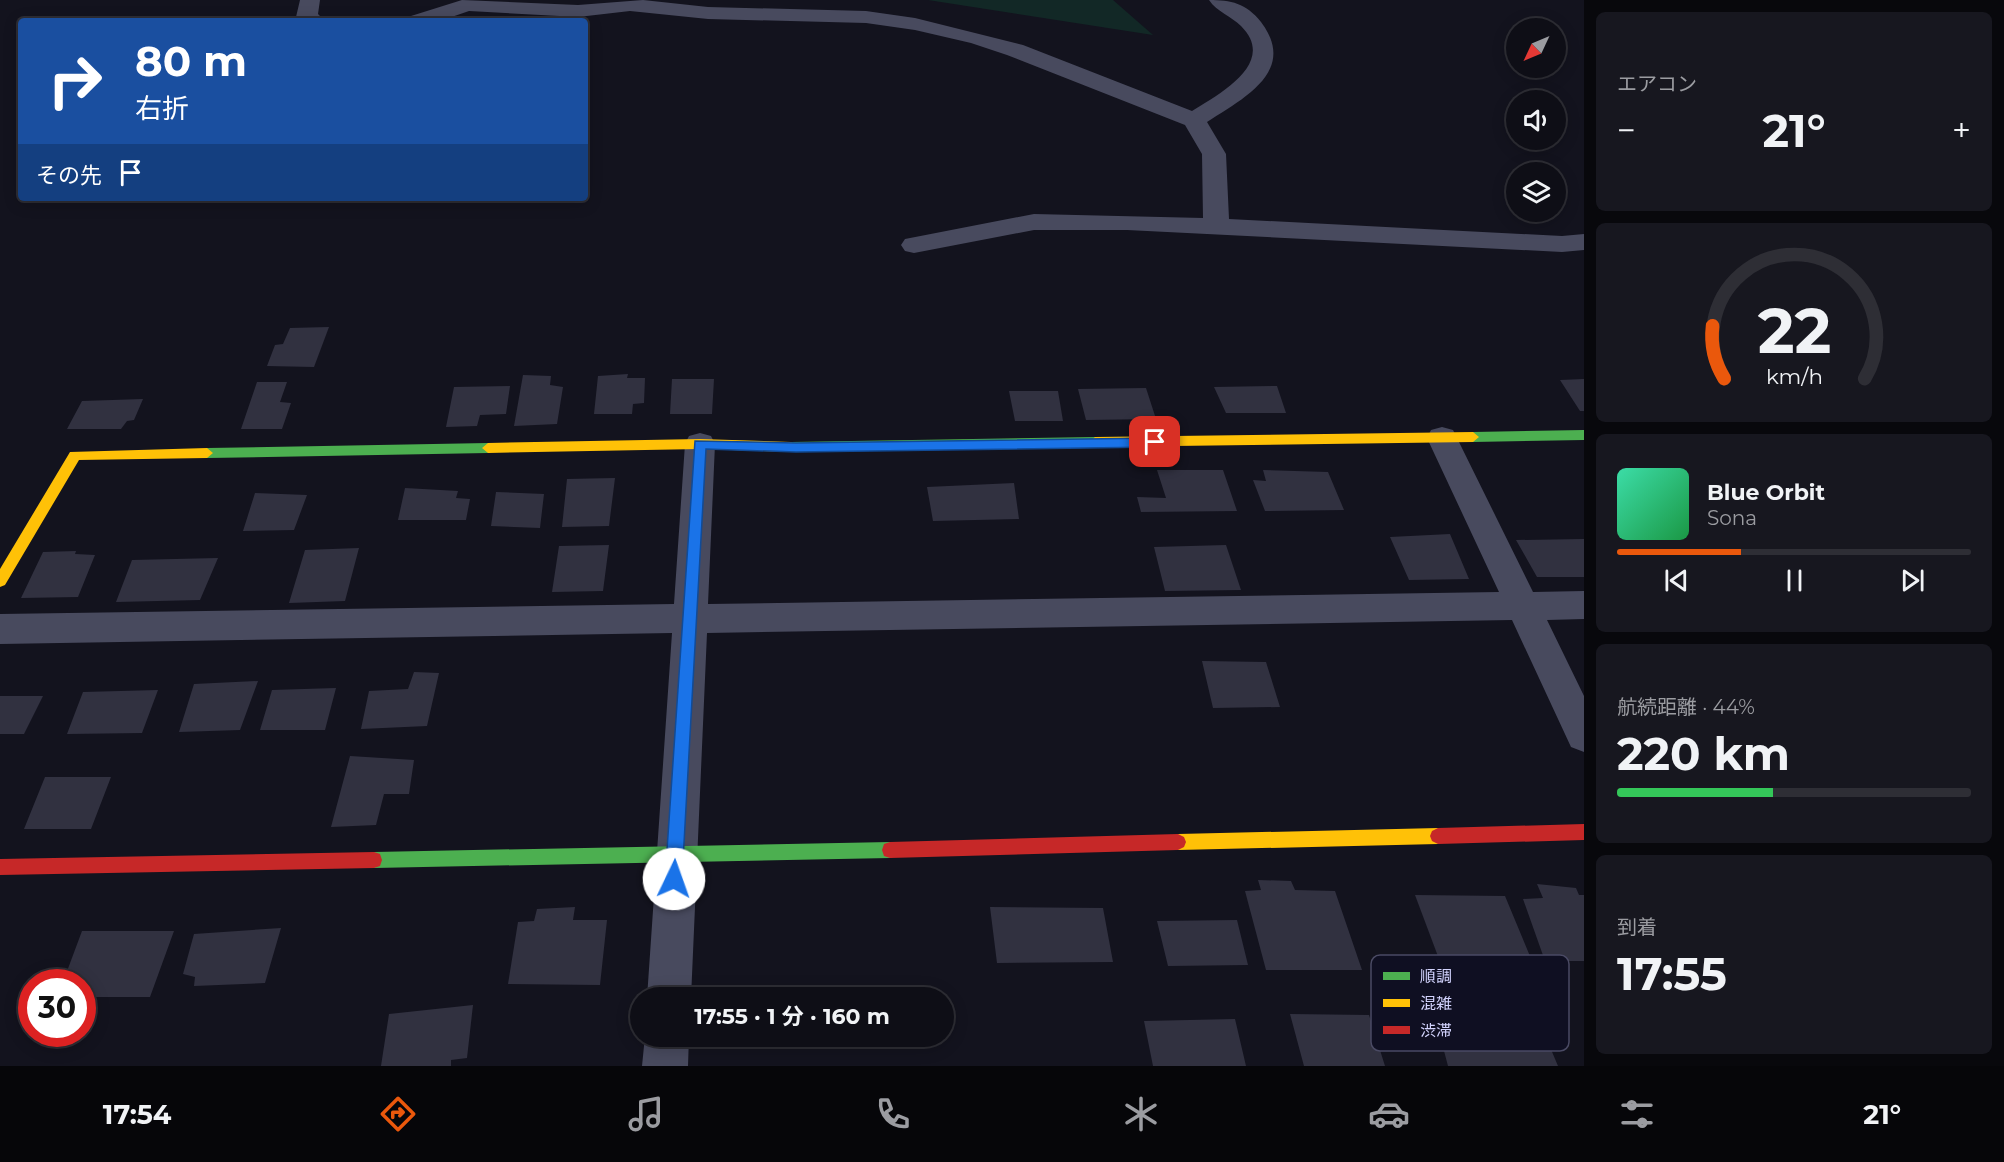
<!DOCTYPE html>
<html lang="ja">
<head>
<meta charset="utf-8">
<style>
	body { margin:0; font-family:Montserrat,"Noto Sans JP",sans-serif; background:#17171f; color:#f1f3f6; height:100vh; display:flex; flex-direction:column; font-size:22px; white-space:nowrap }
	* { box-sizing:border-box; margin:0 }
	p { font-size:20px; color:#9b9ca1 }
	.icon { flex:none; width:33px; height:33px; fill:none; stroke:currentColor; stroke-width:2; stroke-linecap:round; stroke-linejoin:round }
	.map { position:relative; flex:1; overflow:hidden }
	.panel { display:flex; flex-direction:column; gap:12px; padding:12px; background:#08080c; width:420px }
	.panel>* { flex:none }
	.banner { position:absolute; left:18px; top:18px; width:570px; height:183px; border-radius:6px; box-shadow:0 3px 15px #0003,0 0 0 2px #2e2e35; background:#1a4fa0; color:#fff; overflow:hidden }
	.needle { width:39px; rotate:226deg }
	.controls { position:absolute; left:1506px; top:18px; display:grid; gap:12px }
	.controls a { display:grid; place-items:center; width:60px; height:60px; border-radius:50%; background:#0e0e16; box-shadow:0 3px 15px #0003,0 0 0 2px #2e2e35; font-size:30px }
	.speed { position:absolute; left:18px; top:969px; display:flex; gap:12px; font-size:30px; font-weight:700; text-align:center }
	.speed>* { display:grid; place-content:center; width:78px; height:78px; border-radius:50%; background:#0e0e16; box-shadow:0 3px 15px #0003,0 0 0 2px #2e2e35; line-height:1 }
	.speed .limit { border:9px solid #d22; background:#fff; color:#111 }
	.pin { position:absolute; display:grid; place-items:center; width:51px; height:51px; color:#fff; margin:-26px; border-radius:12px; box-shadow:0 3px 9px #0006 }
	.me { position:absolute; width:66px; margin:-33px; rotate:3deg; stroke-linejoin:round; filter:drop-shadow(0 0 4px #0008) }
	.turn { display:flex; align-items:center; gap:21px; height:126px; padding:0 18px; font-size:27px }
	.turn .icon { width:78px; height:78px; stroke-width:2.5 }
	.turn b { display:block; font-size:42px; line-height:51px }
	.then { display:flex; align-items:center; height:57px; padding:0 18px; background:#0003; gap:12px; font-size:22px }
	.big { font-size:45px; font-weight:700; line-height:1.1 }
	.panel .tile { flex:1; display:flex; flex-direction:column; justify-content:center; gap:9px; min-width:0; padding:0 21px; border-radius:9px; background:#17171f }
	.panel .dial { align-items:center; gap:0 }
	.dial svg { height:156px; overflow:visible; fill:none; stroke:#2e2e35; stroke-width:7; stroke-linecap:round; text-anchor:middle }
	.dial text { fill:#f1f3f6; stroke:none }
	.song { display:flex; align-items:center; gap:18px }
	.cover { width:72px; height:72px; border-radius:9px; background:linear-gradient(135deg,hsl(160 70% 55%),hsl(140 70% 35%)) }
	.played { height:6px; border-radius:3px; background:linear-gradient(90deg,#ea580c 35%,#2e2e35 35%) }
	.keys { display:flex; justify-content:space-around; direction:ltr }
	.heat { display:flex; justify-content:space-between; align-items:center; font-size:33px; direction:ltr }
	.charge { height:9px; border-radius:4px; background:linear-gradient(90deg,#34c759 44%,#2e2e35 0) }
	.trip { position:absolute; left:630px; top:987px; width:324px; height:60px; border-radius:30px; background:#0e0e16; box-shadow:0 3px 15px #0003,0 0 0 2px #2e2e35; font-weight:700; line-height:60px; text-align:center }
	.tab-bar { display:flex; height:96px; justify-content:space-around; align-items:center; background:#060609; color:#9b9ca1 }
	.tab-bar .icon { width:42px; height:42px }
	.tab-bar .selected { color:#ea580c }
	.tab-bar b { font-size:27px; color:#f1f3f6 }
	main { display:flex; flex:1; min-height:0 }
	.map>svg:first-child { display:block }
	.green { fill:#122826 }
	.building { fill:#313140 }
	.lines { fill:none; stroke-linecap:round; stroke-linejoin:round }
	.street { fill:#484a5e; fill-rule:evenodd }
	.fast { fill:#4caf50; fill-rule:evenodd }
	.slow { fill:#ffc107; fill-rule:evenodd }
	.jam { fill:#c62828; fill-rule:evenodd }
	.route { fill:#1a73e8; stroke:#114b97; stroke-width:1.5 }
	.key { fill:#0f0f22; stroke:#4a4a64; stroke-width:1.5 }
	.key-label { font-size:16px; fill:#d2d3fd }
</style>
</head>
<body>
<main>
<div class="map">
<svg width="1584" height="1066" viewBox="0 0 1584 1066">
	<rect width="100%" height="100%" fill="#13131e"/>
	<!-- green -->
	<path class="green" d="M 928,0 L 1113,0 L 1153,35 Z"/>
	<!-- building -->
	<path class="building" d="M 329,327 L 314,367 L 267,366 L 275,345 L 283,344 L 290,328 Z
		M 628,374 L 627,378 L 645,378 L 644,403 L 633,404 L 632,414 L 594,414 L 598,376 Z
		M 523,375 L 551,376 L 550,385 L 563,387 L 557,424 L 514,426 Z
		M 672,379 L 714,379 L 712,414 L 670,414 Z
		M 1584,379 L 1584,411 L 1580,411 L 1560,380 Z
		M 257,382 L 287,382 L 280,402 L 291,403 L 282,429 L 241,429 Z
		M 510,386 L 506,414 L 480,415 L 477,426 L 446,427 L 454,387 Z
		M 1277,386 L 1286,413 L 1226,413 L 1214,387 Z
		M 1146,388 L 1156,419 L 1086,420 L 1078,389 Z
		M 1009,391 L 1058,391 L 1063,421 L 1015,421 Z
		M 143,399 L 134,420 L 127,421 L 121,429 L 67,429 L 82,401 Z
		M 1157,470 L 1223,470 L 1237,511 L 1141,512 L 1137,497 L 1166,498 Z
		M 1263,470 L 1328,472 L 1344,510 L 1265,511 L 1253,480 L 1266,481 Z
		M 615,478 L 609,526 L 562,527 L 567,479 Z
		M 1014,483 L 1019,519 L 933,521 L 927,487 Z
		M 405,488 L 458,491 L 456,498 L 470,499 L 466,520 L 398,520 Z
		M 496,492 L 544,494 L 540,528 L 491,526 Z
		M 255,493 L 307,495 L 294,530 L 243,531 Z
		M 1450,534 L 1469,579 L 1409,580 L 1390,537 Z
		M 1584,539 L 1584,577 L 1537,577 L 1516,540 Z
		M 609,545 L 603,591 L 552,592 L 559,546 Z
		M 1226,545 L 1241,590 L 1165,591 L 1154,547 Z
		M 359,548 L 345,601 L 289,603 L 305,550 Z
		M 76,551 L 75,554 L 95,555 L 78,597 L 21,598 L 43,552 Z
		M 218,558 L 200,600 L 116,602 L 132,560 Z
		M 1202,661 L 1266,662 L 1280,707 L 1213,708 Z
		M 414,672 L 439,673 L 427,726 L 361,729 L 369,691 L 408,689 Z
		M 258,681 L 240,730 L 179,732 L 194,684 Z
		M 336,688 L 325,730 L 260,730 L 272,690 Z
		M 158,690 L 142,733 L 67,734 L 83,692 Z
		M 0,696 L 43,696 L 24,734 L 0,734 Z
		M 350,756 L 414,760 L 409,794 L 384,794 L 376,825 L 331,827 Z
		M 45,777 L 111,777 L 91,829 L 24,829 Z
		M 1258,880 L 1291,881 L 1295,890 L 1335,891 L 1362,970 L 1266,970 L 1245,891 L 1261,890 Z
		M 1537,884 L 1576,888 L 1579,895 L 1584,895 L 1584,961 L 1545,961 L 1523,899 L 1543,898 Z
		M 1415,895 L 1505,896 L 1532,961 L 1439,959 Z
		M 575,907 L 573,920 L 607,920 L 600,985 L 508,984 L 518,922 L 534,921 L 537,909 Z
		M 990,907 L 1103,908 L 1113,962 L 997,963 Z
		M 1237,920 L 1248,965 L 1168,966 L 1157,921 Z
		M 281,928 L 265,983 L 194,986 L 195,977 L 183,974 L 194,934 Z
		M 82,931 L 174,931 L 150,997 L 82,997 L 82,982 L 63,982 Z
		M 473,1005 L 467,1058 L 451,1060 L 451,1066 L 381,1066 L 389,1014 Z
		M 1463,1008 L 1534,1009 L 1558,1066 L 1448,1066 L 1435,1017 L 1464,1017 Z
		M 1290,1014 L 1369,1015 L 1385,1066 L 1304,1066 Z
		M 1235,1019 L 1246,1066 L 1153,1066 L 1144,1021 Z"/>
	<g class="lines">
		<!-- street -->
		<path class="street" d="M 300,0 L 320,0 L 318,14 L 325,21 L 299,21 L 296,17 Z
			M 462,0 L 578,5 L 643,0 L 708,7 L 866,11 L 915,18 L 1023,45 L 1192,111 C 1219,94 1278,63 1241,26 C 1231,16 1217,12 1209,0 C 1231,0 1246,3 1261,22 C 1298,71 1244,98 1207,122 L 1226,154 L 1229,219 L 1562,236 L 1584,234 L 1584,250 L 1562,252 L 1127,230 L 1034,230 L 914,253 L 905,251 L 901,245 L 905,239 L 1034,214 L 1203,218 L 1202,154 L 1185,125 L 1007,55 L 971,43 L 915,30 L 866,23 L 708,19 L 630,11 L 578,17 L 469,11 L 440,21 L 408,21 L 411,16 Z
			M 1442,427 L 1453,430 L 1457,438 L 1533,592 L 1584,591 L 1584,619 L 1547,620 L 1584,696 L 1584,752 L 1571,747 L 1512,620 L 707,633 L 691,998 L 647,998 L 672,633 L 0,644 L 0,614 L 674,604 L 685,444 L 689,436 L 700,433 L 711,436 L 715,444 L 708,604 L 1499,592 L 1427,438 L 1431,430 Z
			M 645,1036 L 689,1036 L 688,1066 L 642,1066 Z"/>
		<!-- fast -->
		<path class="fast" d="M 1584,430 L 1584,440 L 1473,442 L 1467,437 L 1473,432 Z
			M 1095,437 L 1101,442 L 1095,447 L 791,452 L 785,447 L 791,442 Z
			M 488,443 L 494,448 L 488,453 L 207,458 L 201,453 L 207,448 Z
			M 890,842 L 896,844 L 898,850 L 896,856 L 890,858 L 374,868 L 368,866 L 366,860 L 368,854 L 374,852 Z"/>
		<!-- slow -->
		<path class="slow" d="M 1473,432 L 1479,437 L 1473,442 L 1095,447 L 1089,442 L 1095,437 Z
			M 700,439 L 791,442 L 797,447 L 791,452 L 700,449 L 488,453 L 482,448 L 488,443 Z
			M 207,448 L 213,453 L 207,458 L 79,460 L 5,585 L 0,587 L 0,569 L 70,452 Z
			M 1438,828 L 1444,831 L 1446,836 L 1444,841 L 1438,844 L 1178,850 L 1172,847 L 1170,842 L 1172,837 L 1178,834 Z"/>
		<!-- jam -->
		<path class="jam" d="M 1584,824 L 1584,840 L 1438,844 L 1432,841 L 1430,836 L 1432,831 L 1438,828 Z
			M 1178,834 L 1184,837 L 1186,842 L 1184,847 L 1178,850 L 890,858 L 884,856 L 882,850 L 884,844 L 890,842 Z
			M 374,852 L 380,854 L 382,860 L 380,866 L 374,868 L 0,875 L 0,859 Z"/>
	</g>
	<!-- route -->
	<path class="route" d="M 1155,438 L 1161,442 L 1155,447 L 796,452 L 706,449 L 682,879 L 680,885 L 674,887 L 668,885 L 665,879 L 695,441 L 796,443 Z"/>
	<!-- legend -->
	<rect x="1371" y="955" width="198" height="96" rx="9" class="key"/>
	<rect x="1383" y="972" width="27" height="8" fill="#4caf50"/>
	<rect x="1383" y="999" width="27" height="8" fill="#ffc107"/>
	<rect x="1383" y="1026" width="27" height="8" fill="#c62828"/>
	<g class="key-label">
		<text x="1420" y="982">順調</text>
		<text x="1420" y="1009">混雑</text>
		<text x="1420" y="1036">渋滞</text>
	</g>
</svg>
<div class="controls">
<a><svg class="needle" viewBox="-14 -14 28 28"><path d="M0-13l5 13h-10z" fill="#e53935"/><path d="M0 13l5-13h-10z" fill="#9b9ca1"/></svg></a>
<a><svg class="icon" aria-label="sound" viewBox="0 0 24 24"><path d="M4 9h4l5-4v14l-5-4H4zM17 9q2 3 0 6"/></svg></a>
<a><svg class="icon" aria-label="layers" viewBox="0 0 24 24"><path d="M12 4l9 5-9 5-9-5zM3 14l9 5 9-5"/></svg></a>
</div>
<div class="speed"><div class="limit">30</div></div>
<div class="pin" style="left:1155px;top:442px;background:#d93025"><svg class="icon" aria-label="arrive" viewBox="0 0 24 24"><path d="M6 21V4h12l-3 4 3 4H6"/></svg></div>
<svg class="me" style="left:674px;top:879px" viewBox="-20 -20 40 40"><circle r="19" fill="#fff"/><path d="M0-13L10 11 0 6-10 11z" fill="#1a73e8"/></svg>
<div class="trip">17:55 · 1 分 · 160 m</div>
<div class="banner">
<div class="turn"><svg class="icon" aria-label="right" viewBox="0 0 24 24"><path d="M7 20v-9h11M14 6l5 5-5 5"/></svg><div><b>80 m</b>右折</div></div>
<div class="then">その先<svg class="icon" aria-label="arrive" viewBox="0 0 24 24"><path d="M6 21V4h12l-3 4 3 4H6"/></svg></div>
</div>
</div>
<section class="panel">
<div class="tile"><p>エアコン</p>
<div class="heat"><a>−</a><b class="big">21°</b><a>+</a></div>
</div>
<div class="tile dial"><svg viewBox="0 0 100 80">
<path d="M14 69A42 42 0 1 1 86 69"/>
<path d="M14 69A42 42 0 0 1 8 42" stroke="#ea580c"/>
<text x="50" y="56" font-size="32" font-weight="700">22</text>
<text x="50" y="72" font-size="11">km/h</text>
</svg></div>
<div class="tile">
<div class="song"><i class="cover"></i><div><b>Blue Orbit</b><p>Sona</p></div></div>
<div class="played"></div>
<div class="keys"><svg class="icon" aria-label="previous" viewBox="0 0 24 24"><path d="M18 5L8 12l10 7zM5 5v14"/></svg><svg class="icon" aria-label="pause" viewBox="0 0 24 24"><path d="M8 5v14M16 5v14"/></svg><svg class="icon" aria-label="next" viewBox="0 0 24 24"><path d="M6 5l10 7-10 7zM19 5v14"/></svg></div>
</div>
<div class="tile"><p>航続距離 · 44%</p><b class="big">220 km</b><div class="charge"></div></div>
<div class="tile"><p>到着</p><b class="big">17:55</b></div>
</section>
</main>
<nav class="tab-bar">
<b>17:54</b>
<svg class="icon selected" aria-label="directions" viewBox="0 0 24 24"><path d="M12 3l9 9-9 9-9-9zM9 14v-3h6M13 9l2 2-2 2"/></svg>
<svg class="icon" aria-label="music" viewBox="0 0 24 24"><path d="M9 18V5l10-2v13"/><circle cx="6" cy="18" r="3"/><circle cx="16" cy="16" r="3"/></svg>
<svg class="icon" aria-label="phone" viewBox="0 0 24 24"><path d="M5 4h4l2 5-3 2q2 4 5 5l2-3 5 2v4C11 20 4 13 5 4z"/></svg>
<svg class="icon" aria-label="climate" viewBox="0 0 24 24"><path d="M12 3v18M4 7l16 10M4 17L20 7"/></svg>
<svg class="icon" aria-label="car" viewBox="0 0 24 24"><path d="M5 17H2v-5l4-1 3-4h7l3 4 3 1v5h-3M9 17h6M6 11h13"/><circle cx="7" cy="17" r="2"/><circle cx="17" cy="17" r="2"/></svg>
<svg class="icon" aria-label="filters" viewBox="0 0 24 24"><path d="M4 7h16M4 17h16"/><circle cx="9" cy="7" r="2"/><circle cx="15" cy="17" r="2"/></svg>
<b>21°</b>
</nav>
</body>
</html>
